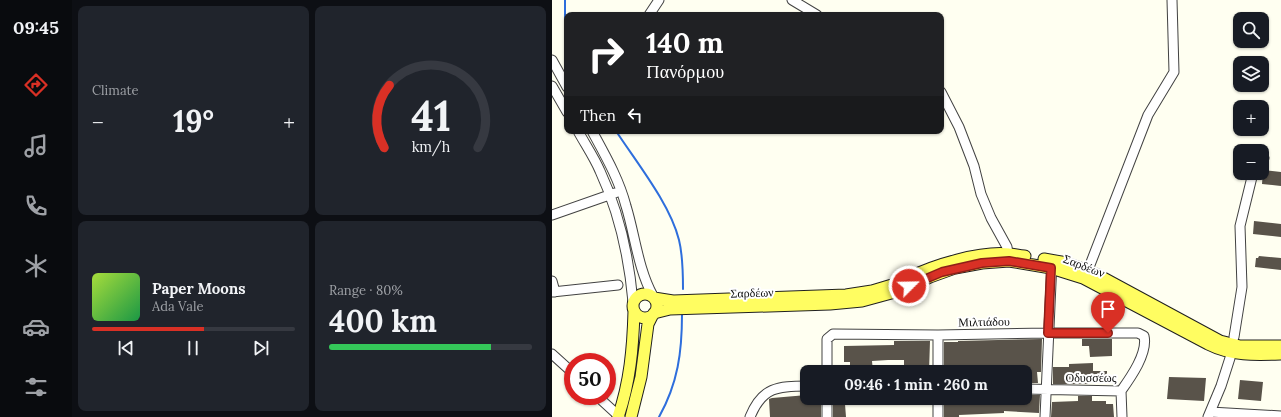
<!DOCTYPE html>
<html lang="en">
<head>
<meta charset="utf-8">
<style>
	body { margin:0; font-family:Lora,serif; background:#20242c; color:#f1f3f6; height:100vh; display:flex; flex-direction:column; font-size:15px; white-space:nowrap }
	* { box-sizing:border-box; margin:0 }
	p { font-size:13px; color:#9ea1a6 }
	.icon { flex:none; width:22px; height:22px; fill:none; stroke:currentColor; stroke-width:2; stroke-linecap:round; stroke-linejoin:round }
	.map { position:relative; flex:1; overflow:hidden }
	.drawer { display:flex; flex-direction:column; gap:6px; padding:6px; background:#0d0f14; width:480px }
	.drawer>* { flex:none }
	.banner { position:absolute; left:12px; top:12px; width:380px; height:122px; border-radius:8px; box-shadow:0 1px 3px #0004; background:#202124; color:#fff; overflow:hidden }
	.buttons { position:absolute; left:681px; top:12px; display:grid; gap:8px }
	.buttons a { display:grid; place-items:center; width:36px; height:36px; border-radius:8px; background:#171b24; box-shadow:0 1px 3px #0004; font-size:20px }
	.speed { position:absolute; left:12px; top:353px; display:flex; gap:8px; font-size:20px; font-weight:700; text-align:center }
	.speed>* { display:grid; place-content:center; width:52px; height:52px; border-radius:50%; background:#171b24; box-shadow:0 1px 3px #0004; line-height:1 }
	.speed .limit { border:6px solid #d22; background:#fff; color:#111 }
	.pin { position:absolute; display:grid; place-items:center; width:34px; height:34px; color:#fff; margin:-41px -17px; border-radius:50% 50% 50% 0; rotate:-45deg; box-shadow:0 0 4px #0007 }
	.pin .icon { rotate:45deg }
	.me { position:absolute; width:44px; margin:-22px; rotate:67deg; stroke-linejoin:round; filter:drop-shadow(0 0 3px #0008) }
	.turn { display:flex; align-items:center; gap:14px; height:84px; padding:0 16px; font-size:18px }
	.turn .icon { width:52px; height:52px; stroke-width:2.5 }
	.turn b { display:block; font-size:28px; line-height:34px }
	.then { display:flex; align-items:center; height:38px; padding:0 16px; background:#0003; gap:8px; font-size:15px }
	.big { font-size:30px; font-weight:700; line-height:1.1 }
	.drawer .widget { flex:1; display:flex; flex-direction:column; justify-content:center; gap:6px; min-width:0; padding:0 14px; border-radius:8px; background:#20242c }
	.drawer .dial { align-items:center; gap:0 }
	.dial svg { height:104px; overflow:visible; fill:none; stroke:#363941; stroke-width:7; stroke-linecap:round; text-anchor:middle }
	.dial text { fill:#f1f3f6; stroke:none }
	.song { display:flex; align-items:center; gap:12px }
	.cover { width:48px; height:48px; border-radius:6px; background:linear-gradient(135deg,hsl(80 70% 55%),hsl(140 70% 35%)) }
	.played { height:4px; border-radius:2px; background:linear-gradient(90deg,#d93025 55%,#363941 55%) }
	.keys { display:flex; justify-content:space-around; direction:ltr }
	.heat { display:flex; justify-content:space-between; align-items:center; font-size:22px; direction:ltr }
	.charge { height:6px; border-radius:3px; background:linear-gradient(90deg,#34c759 80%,#363941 0) }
	.drawer .tiles { flex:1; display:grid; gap:6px; grid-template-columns:repeat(2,1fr) }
	.trip { position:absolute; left:248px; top:365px; width:232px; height:40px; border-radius:8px; background:#171b24; box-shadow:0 1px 3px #0004; font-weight:700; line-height:40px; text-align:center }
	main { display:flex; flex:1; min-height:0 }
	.dock { display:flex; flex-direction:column; width:72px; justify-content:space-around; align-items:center; background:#090b0e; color:#9ea1a6 }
	.dock .icon { width:28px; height:28px }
	.dock .on { color:#d93025 }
	.dock b { font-size:18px; color:#f1f3f6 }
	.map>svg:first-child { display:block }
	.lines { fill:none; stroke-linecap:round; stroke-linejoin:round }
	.stream { stroke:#2e6edc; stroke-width:2 }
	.building { fill:#59534a }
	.minor-casing { stroke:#424242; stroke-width:11 }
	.major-casing { stroke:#202020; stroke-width:13 }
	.minor { stroke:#fff; stroke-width:9 }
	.major { stroke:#fffd61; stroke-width:11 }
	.route-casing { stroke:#8d1f18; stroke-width:10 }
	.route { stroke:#d93025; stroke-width:7 }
	.labels { text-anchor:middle; stroke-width:4; stroke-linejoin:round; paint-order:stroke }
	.street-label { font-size:12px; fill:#0f0f0f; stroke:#fff }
</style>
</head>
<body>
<main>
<nav class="dock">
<b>09:45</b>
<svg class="icon on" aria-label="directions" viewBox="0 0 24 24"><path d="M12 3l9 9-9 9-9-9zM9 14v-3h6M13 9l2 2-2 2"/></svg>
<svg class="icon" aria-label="music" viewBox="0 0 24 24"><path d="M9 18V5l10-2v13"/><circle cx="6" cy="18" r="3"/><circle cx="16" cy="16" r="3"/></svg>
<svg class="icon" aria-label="phone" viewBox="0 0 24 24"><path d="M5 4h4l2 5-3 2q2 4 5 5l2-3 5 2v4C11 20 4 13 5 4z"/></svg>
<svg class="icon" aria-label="climate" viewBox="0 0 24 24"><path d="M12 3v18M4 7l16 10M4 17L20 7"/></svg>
<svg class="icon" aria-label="car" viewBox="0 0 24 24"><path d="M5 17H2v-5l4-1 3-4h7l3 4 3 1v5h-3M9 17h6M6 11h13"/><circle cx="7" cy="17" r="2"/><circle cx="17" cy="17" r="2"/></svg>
<svg class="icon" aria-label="filters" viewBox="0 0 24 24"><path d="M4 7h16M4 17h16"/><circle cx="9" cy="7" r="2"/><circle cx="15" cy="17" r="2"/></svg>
</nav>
<section class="drawer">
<div class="tiles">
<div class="widget"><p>Climate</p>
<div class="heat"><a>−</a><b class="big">19°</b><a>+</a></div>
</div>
<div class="widget dial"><svg viewBox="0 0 100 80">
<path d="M14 69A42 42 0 1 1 86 69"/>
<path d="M14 69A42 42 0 0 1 18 21" stroke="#d93025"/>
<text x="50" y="56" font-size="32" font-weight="700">41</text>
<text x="50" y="72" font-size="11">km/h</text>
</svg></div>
<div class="widget">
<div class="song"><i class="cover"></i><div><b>Paper Moons</b><p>Ada Vale</p></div></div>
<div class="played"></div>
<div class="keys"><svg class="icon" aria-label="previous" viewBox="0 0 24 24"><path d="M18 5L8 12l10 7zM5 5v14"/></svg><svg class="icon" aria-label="pause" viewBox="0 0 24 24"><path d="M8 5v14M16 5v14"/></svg><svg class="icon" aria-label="next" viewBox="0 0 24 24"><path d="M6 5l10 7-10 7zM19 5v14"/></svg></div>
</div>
<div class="widget"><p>Range · 80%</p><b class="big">400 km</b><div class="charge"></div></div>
</div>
</section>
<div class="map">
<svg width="729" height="417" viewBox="0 0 729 417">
	<rect width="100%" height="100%" fill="#fffff1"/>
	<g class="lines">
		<!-- stream -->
		<path class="stream" d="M 13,0 L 13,23 L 15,35
			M 64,131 C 85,163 118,204 127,240 C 131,256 131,273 131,289
			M 107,417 C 126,383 130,352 130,314"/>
	</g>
	<!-- building -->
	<path class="building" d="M 711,170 L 729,172 L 729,186 L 710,184 Z
		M 702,221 L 729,224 L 729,237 L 701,234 Z
		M 707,256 L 729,258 L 729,270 L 703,267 L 704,258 L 706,258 Z
		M 490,339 L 489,372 L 485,372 L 486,383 L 473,383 L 473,372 L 392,372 L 392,342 L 406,342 L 406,341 Z
		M 530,339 L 560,339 L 560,356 L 538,357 L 537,346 L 530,346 Z
		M 342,341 L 378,341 L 377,372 L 352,372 L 352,360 L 336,360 L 320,361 L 321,372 L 298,372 L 298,362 L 292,362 L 292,346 L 342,345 Z
		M 541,363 L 541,371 L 555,371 L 555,379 L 536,379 L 536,384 L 501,384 L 501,367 L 517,367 L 517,364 Z
		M 617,377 L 654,378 L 652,401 L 615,399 Z
		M 688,380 L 711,382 L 709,401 L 686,399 Z
		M 255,395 L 255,398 L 269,398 L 269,417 L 218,417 L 217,399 L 220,398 Z
		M 473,395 L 488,395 L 487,413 L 452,411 L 452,413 L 407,415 L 407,417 L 392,417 L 392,398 L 473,398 Z
		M 526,396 L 540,396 L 540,401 L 554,401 L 554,404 L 561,404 L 562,417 L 499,417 L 500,402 L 526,401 Z
		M 281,398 L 298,398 L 298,404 L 293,404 L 294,417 L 281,417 Z"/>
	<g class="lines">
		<!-- minor casing -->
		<g class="minor-casing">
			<path id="minor" d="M 240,0 L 265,15
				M 97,15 L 107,0
				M 0,60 L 15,87
				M 0,86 L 15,112
				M 389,92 L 407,127 L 422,166 L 429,194 L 439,218 L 455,247 L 457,260
				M 26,131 C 33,144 42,157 48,171 C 67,212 77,257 81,302
				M 40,131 C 53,155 67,179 74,206 C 83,235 86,269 101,296
				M 710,161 L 712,158
				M 0,215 L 63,193
				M 536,270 L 596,115 L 622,72 L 620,0
				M 0,281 L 3,292
				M 0,292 L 66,285
				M 386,335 L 386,372
				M 682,337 L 690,287 L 688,226 L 701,173
				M 0,354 L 21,373
				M 275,372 L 275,339 L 281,334 L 386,335 L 496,333 L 586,333 L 592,336 C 596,353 579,377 569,391
				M 473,389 L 569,391
				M 569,391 L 570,417
				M 45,396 L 68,417
				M 658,412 L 729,416
				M 198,417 C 210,387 226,386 255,386
				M 275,417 L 275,398
				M 386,417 L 386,398
				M 493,417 L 500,261
				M 656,417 L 669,386 L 678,358"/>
		</g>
		<!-- major casing -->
		<g class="major-casing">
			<path id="major" d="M 492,259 L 515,263 L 544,274 L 668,341 L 688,346 L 729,346
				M 356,278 C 382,265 428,251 457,254 C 462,254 467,256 473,256
				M81 306a12 12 0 1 1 24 0a12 12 0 1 1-24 0Z
				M 102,298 L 121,301 L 294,295 L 320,291 L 340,285
				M 102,313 L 118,309 L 278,304 L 310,301 L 343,292 L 378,277 L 403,268 L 430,263 L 457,261 L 499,268 L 531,278 L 656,344 C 680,356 703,355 729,354
				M 66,417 C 78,382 81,348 82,311
				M 79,417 L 89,377 L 96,324 L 100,316"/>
		</g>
		<!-- minor -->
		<use href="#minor" class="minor"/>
		<!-- major -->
		<use href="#major" class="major"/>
	</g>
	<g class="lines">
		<!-- route casing -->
		<g class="route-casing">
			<path id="route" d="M 357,286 L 390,272 L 430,263 L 457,261 L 499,268 L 496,333 L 556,333"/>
		</g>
		<!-- route -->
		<use href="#route" class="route"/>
	</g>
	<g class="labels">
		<!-- street labels -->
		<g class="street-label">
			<text transform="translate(532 266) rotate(21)" y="4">Σαρδέων</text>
			<text transform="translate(200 293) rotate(-2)" y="4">Σαρδέων</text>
			<text transform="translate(432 322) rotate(-1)" y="4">Μιλτιάδου</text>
			<text x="539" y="382">Οδυσσέως</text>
		</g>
	</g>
</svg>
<div class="buttons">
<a><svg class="icon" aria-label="search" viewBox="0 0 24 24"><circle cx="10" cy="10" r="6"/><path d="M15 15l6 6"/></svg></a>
<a><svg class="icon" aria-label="layers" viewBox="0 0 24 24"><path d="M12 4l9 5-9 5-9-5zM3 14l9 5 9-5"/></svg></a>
<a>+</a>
<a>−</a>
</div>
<div class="speed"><div class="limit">50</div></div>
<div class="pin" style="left:556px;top:333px;background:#d93025"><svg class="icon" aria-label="arrive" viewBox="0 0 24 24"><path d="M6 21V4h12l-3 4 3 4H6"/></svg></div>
<svg class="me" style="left:357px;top:286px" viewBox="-20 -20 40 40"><circle r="17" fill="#d93025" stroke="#fff" stroke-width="3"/><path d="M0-11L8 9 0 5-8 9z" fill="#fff"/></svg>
<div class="trip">09:46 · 1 min · 260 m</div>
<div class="banner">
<div class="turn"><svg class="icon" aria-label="right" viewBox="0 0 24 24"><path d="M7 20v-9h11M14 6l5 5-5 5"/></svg><div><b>140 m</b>Πανόρμου</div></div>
<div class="then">Then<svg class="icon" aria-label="left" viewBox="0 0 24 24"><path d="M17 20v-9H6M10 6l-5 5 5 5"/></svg></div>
</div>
</div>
</main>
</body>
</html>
